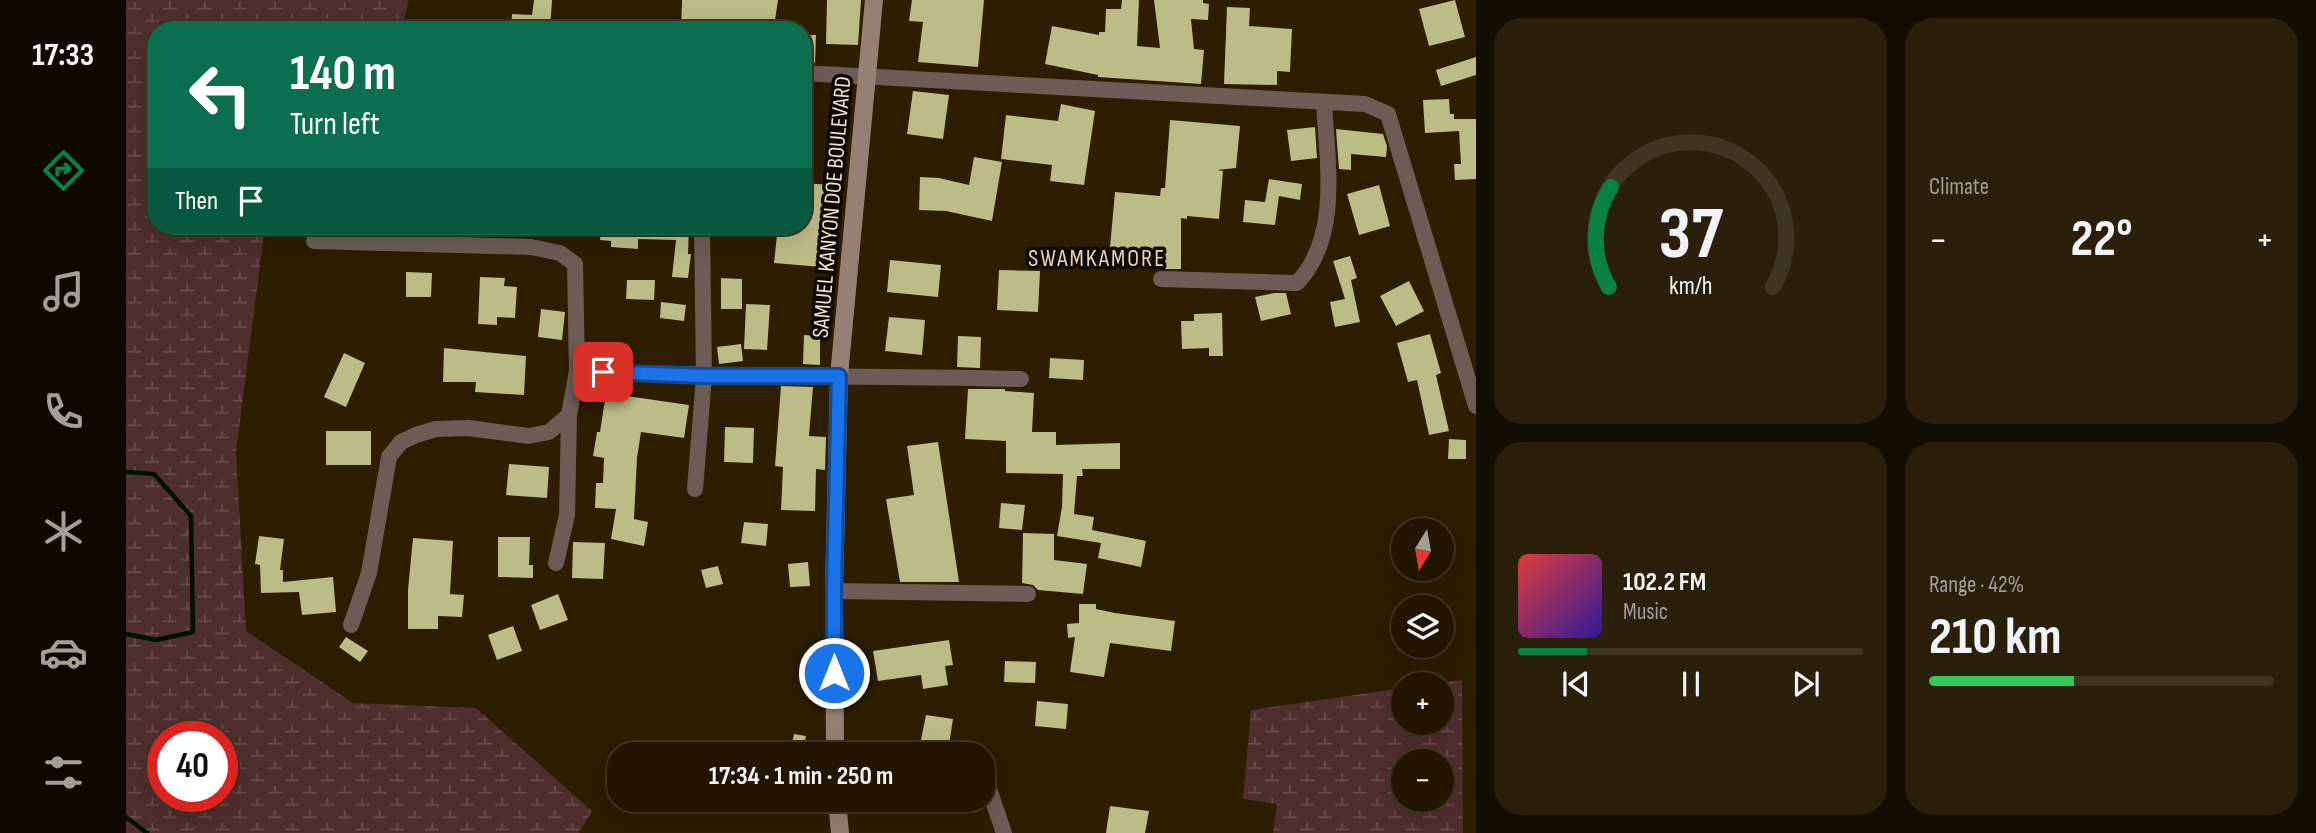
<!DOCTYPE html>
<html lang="en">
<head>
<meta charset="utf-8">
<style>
	body { margin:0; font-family:"Sofia Sans Condensed",sans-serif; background:#2a1f0b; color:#f1f3f6; height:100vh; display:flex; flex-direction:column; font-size:26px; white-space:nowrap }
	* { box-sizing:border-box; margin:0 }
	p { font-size:23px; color:#a29f99 }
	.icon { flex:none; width:38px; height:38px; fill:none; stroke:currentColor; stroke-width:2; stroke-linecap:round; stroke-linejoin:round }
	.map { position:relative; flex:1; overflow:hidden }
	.side { display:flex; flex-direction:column; gap:18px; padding:18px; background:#130c01; width:840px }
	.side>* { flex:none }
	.hud { position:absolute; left:21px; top:21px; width:665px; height:214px; border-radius:28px; box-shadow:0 7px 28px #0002,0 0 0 2px #3f3523; background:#0b6e4f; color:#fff; overflow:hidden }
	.needle { width:46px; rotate:191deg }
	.fabs { position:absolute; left:1265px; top:518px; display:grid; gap:14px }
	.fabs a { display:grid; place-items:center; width:63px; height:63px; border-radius:50%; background:#221601; box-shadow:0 7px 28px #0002,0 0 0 2px #3f3523; font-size:35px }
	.speed { position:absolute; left:21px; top:721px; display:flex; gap:14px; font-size:35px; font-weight:700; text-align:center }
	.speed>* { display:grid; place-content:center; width:91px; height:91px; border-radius:50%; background:#221601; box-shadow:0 7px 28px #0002,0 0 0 2px #3f3523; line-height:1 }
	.speed .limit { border:10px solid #d22; background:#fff; color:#111 }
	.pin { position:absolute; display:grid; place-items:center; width:60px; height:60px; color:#fff; margin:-30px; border-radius:14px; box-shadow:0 4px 10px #0006 }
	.me { position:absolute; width:77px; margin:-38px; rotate:0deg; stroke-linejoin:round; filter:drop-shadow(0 0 5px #0008) }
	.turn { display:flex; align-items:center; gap:24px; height:147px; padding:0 28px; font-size:32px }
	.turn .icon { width:91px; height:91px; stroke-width:2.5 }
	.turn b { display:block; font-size:49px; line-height:60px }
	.then { display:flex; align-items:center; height:66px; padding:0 28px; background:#0003; gap:14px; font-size:26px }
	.big { font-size:52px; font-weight:700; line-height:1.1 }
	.side .card { flex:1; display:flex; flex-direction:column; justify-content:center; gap:10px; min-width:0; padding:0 24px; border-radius:28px; background:#2a1f0b }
	.side .dial { align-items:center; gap:0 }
	.dial svg { height:182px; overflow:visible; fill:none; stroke:#3f3523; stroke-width:7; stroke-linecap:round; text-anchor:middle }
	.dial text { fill:#f1f3f6; stroke:none }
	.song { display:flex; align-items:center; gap:21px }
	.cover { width:84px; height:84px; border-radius:10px; background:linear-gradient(135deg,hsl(0 70% 55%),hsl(250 70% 35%)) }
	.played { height:7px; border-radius:4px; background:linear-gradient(90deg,#0b8043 20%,#3f3523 20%) }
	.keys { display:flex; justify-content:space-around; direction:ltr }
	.heat { display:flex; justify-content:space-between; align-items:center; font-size:38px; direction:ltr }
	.charge { height:10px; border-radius:5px; background:linear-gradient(90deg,#34c759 42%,#3f3523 0) }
	.side .tiles { flex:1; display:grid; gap:18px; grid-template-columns:repeat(2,1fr) }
	.trip { position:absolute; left:481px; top:742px; width:388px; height:70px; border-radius:28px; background:#221601; box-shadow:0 7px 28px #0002,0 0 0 2px #3f3523; font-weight:700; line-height:70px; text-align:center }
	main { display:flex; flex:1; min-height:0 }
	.dock { display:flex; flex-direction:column; width:126px; justify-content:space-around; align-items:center; background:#0e0900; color:#a29f99 }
	.dock .icon { width:49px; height:49px }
	.dock .active { color:#0b8043 }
	.dock b { font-size:32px; color:#f1f3f6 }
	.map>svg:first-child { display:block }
	.wetland { fill:url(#wetland-marsh); fill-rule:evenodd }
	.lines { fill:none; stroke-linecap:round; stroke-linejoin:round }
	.stream { stroke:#010; stroke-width:4.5 }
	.building { fill:#bbbc86 }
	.street { stroke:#6b5d55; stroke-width:16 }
	.secondary { stroke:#967f73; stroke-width:18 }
	.route-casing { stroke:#114b97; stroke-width:18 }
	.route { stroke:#1a73e8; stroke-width:12 }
	.labels { text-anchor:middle; stroke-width:7; stroke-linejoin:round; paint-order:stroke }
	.street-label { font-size:23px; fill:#ede3d2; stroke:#100901 }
	.neighbourhood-label { font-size:24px; letter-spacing:2px; fill:#e9d5b4; stroke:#100901 }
</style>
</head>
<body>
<main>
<nav class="dock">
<b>17:33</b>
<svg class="icon active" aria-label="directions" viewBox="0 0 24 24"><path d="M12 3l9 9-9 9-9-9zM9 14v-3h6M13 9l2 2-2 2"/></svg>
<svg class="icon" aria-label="music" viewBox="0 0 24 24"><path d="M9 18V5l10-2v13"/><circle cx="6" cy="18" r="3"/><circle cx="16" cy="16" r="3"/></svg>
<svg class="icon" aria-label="phone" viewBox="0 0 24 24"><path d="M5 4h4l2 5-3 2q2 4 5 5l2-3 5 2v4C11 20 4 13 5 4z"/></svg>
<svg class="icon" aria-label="climate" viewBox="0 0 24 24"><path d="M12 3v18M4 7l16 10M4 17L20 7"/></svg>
<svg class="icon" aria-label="car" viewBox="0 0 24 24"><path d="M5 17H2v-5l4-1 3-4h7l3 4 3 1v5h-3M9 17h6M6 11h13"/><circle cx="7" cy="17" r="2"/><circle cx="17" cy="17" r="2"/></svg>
<svg class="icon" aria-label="filters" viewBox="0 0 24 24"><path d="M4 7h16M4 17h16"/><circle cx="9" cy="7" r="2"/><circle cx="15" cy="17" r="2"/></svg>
</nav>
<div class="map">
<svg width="1350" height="833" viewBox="0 0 1350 833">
	<defs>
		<pattern id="wetland-marsh" width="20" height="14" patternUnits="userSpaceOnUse" patternTransform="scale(1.75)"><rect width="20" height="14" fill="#4f2e2e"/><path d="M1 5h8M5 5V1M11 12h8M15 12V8" fill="none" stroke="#694c4b"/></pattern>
	</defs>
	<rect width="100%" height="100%" fill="#2d1d01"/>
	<!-- wetland -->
	<path class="wetland" d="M 0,0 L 283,0 L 278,20 L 269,30 L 30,30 L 30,226 L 139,226 L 110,452 L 120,631 L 227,703 L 350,708 L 466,811 L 453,833 L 0,833 ZM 37,737 L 96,737 L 96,796 L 37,796 Z
		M 1336,680 L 1337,833 L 1147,833 L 1151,804 L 1117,799 L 1125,710 L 1277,688 L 1278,723 L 1316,723 L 1316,684 L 1304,684 ZM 1278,761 L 1316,761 L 1316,800 L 1278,800 Z"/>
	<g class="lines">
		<!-- stream -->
		<path class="stream" d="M 0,472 L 28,474 L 65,516 L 67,632 L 30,640 L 0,634
			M 0,817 L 21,833"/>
	</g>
	<!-- building -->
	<path class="building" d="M 408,0 L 426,0 L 424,30 L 385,30 L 386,14 L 406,15 Z
		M 556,0 L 652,0 L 648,27 L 595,19 L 595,30 L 555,30 Z
		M 701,0 L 735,0 L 732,45 L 700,44 Z
		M 786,0 L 858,0 L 852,67 L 792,62 L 797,22 L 783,21 Z
		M 996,0 L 1013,0 L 1011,46 L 1034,48 L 1028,0 L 1077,0 L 1077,3 L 1083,4 L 1082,20 L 1065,19 L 1068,49 L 1078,50 L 1075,84 L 972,77 L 972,75 L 919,64 L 926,26 L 973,35 L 973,32 L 979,32 L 980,9 L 995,9 Z
		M 1329,0 L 1339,37 L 1303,46 L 1293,9 Z
		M 1101,7 L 1124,8 L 1123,26 L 1166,29 L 1164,72 L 1151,71 L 1151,85 L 1098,84 Z
		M 677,35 L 690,35 L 689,63 L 677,63 Z
		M 1350,57 L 1350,75 L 1315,86 L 1310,70 Z
		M 787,91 L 823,95 L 817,139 L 781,134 Z
		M 1323,99 L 1324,114 L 1328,114 L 1328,119 L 1350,119 L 1350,179 L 1329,180 L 1328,164 L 1335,164 L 1333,131 L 1299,133 L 1297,100 Z
		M 935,104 L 969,111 L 958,185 L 924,181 L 926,165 L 875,159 L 880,115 L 932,121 Z
		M 1044,120 L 1114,126 L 1110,168 L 1091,170 L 1097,171 L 1093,219 L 1061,216 L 1061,219 L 1055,218 L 1055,269 L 1032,269 L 1031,251 L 984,247 L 989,192 L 1034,196 L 1035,188 L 1039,188 Z
		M 1189,127 L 1191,158 L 1165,161 L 1161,130 Z
		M 1210,129 L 1257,134 L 1261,146 L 1260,157 L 1225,154 L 1225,170 L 1213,169 Z
		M 848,157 L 876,162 L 866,221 L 820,211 L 793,210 L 794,177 L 813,178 L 843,185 Z
		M 1143,179 L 1176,184 L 1174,200 L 1153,196 L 1149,225 L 1117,222 L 1119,200 L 1139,202 Z
		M 677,183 L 704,185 L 696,267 L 648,263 L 652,226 L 677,226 Z
		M 1253,185 L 1264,226 L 1233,235 L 1221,194 Z
		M 475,226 L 563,226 L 562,254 L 565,254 L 562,278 L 546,277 L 550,240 L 512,239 L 512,249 L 485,247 L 485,241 L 474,240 Z
		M 1224,256 L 1231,278 L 1225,280 L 1234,322 L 1209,327 L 1204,302 L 1219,299 L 1207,261 Z
		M 764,260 L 815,265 L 812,297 L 761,292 Z
		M 873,270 L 914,271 L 912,312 L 871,310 Z
		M 280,272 L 306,273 L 305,297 L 280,297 Z
		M 354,277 L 379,278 L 378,286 L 391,287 L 389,318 L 371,317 L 371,325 L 352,324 Z
		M 595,278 L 616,279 L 616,309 L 595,309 Z
		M 501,280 L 529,280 L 528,300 L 500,299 Z
		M 1283,281 L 1298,311 L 1270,326 L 1254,296 Z
		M 1148,293 L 1160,293 L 1165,314 L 1135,321 L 1129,297 Z
		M 535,302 L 560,305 L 558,321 L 534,318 Z
		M 620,304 L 644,305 L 641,350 L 618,349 Z
		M 415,309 L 439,312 L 436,340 L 412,337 Z
		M 1096,313 L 1097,356 L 1083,356 L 1083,348 L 1056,349 L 1055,321 L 1068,321 L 1068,314 Z
		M 763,317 L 799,320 L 796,355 L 759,351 Z
		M 1304,334 L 1315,373 L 1310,375 L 1323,431 L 1303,435 L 1291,380 L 1282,382 L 1271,343 Z
		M 678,335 L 694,336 L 694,365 L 677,364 Z
		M 832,336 L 855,337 L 854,368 L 831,367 Z
		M 615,344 L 617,361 L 593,364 L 591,347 Z
		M 318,348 L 400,356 L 398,395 L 349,392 L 350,382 L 317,382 Z
		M 218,353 L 239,363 L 220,407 L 198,397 Z
		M 924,358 L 958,360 L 957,380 L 923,378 Z
		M 655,386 L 687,387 L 683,436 L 700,437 L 699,470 L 690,469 L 689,511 L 655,510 L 657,467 L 649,466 Z
		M 842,389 L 879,389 L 879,391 L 908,393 L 906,432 L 930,432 L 930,445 L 994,443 L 994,469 L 956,469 L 957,476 L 951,476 L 948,514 L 968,517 L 966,530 L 1020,541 L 1015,567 L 972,558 L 975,543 L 931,536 L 936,507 L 937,474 L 880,473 L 880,441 L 839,439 Z
		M 480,393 L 563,405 L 558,438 L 515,432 L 511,458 L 508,519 L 522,522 L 518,546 L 485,539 L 490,509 L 469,508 L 470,483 L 477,483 L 478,458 L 467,456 L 471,432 L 474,432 Z
		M 599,427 L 628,428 L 627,463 L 598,462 Z
		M 200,431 L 245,431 L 245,465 L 200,465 Z
		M 1323,439 L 1340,440 L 1340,459 L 1322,459 Z
		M 812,442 L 833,582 L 774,582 L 760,499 L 788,495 L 781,446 Z
		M 383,464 L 423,467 L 421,498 L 380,495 Z
		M 875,503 L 899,505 L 896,530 L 873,528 Z
		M 618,522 L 642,524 L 640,546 L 615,543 Z
		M 897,533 L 928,534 L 928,560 L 961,564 L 957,594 L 912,590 L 907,585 L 896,583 Z
		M 133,536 L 158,539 L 154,570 L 157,570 L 157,582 L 207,577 L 210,612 L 176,615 L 173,592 L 135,593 L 134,565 L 129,564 Z
		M 372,537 L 404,537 L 403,565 L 407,565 L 407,578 L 372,577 Z
		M 287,538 L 327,541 L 324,594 L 338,595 L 336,617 L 312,616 L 312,629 L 282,629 L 282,590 Z
		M 447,542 L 479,543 L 477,579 L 446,578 Z
		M 682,562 L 684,586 L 664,587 L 662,564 Z
		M 592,566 L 597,584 L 580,588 L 575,570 Z
		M 432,594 L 442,620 L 414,630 L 405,605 Z
		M 953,604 L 970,604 L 970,609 L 989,613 L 1049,621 L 1045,651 L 984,643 L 978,677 L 944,672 L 949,637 L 942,638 L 941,624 L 953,623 Z
		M 387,626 L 396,651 L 371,660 L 362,635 Z
		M 220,637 L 242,651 L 234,662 L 213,647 Z
		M 823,640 L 827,665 L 819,666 L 822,685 L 797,689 L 795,675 L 752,681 L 747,651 Z
		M 879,661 L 910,662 L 909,683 L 878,682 Z
		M 911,701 L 942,704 L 940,729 L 909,726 Z
		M 800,715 L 827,719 L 823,745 L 795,740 Z
		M 668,734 L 680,736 L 677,751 L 665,748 Z
		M 984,806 L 1023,811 L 1019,833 L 980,833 Z"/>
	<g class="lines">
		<!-- street -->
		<path class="street" d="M 677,73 L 1239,104 L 1262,114 L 1350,406
			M 188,241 L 405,247 L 434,253 L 449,264 L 451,371 L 443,415 L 423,432 L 403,436 L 342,428 L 310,429 L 290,435 L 275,442 L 263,457 L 243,573 L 225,625
			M 1035,279 L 1171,283 C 1215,237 1201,162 1198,104
			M 451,371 C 599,377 747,376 895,379
			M 569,489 L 578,376 L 576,226
			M 430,563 L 441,515 L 443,415
			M 708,591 L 902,594
			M 863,789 L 878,833"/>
		<!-- secondary -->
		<path class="secondary" d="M 709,754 L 708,591 L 713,376 L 748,0
			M 711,800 L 714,833"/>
	</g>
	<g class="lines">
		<!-- route casing -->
		<g class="route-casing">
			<path id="route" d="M 477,372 L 578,376 L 713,376 L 708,591 L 708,673"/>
		</g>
		<!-- route -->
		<use href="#route" class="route"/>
	</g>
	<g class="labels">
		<!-- street labels -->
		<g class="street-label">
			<text transform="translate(705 207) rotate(-85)" y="8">SAMUEL KANYON DOE BOULEVARD</text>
		</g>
		<!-- neighbourhood labels -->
		<g class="neighbourhood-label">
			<text x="971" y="266">SWAMKAMORE</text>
		</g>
	</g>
</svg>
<div class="fabs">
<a><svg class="needle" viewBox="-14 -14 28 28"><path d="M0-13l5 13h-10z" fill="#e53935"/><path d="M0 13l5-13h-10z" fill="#a29f99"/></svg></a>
<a><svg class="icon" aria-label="layers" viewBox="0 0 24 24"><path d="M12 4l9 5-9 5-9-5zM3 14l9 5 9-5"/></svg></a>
<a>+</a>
<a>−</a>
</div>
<div class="speed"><div class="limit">40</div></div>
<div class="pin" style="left:477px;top:372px;background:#d93025"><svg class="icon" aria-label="arrive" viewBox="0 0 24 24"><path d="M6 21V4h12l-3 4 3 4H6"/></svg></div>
<svg class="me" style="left:708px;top:673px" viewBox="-20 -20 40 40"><circle r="17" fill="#1a73e8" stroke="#fff" stroke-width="3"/><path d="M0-11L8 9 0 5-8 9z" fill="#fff"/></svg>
<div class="trip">17:34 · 1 min · 250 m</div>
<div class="hud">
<div class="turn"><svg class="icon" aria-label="left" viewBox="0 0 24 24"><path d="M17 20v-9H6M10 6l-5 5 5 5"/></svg><div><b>140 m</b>Turn left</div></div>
<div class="then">Then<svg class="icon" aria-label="arrive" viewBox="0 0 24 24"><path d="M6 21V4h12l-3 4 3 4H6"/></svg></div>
</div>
</div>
<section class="side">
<div class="tiles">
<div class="card dial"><svg viewBox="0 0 100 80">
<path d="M14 69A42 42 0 1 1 86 69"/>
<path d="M14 69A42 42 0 0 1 15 25" stroke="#0b8043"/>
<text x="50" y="56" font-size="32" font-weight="700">37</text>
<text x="50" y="72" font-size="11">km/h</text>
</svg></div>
<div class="card"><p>Climate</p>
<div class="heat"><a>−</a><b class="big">22°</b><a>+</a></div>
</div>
<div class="card">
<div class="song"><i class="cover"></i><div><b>102.2 FM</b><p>Music</p></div></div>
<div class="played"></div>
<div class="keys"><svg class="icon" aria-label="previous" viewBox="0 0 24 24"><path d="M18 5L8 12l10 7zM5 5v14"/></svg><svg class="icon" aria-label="pause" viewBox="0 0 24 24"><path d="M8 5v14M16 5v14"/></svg><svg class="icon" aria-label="next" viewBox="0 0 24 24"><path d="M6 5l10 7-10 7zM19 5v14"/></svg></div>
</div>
<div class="card"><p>Range · 42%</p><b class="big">210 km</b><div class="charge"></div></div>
</div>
</section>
</main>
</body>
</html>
